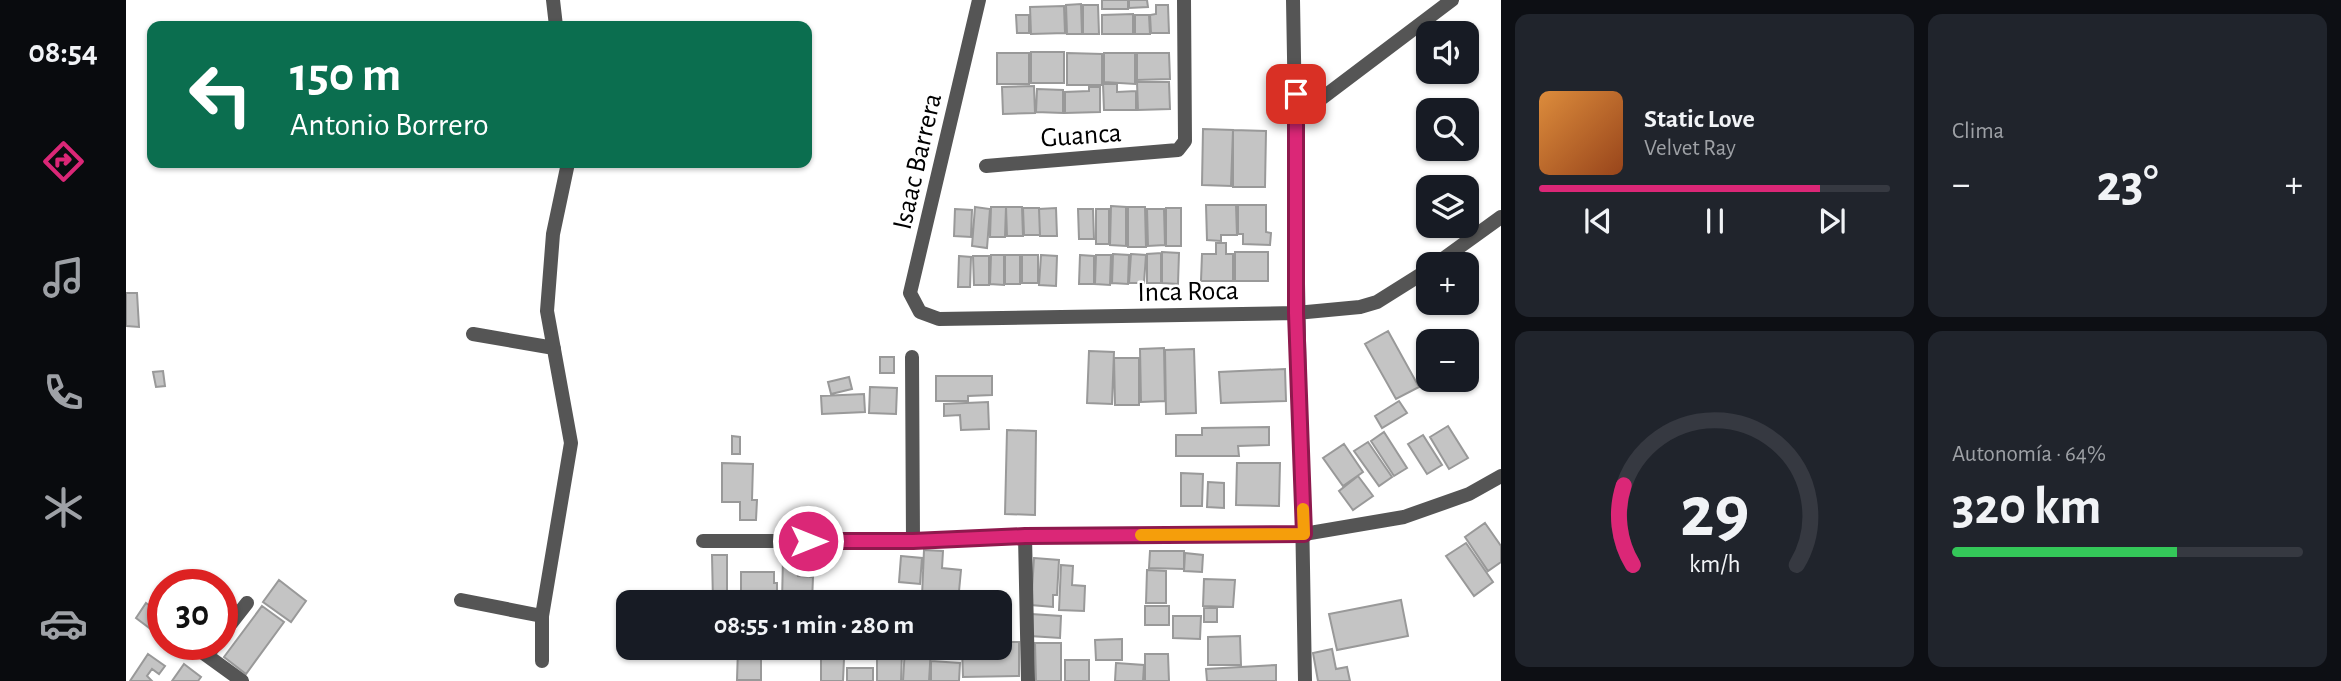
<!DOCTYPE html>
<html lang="es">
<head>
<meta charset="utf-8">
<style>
	body { margin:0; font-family:"Alegreya Sans",sans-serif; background:#20242c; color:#f1f3f6; height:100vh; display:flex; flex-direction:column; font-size:26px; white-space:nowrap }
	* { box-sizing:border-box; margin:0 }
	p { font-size:23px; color:#9ea1a6 }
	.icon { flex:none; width:38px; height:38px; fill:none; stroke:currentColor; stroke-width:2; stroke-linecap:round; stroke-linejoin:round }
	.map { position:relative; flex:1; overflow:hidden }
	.details { display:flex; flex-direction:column; gap:14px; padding:14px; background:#0d0f14; width:840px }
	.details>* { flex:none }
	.guide { position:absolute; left:21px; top:21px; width:665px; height:147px; border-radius:14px; box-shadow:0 2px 5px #0004; background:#0b6e4f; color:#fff; overflow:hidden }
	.tools { position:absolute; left:1290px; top:21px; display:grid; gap:14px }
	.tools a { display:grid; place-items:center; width:63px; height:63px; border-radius:14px; background:#171b24; box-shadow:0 2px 5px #0004; font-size:35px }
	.speed { position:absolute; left:21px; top:569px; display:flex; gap:14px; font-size:35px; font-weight:700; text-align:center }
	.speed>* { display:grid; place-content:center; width:91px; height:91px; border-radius:50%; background:#171b24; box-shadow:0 2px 5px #0004; line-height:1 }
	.speed .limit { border:10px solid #d22; background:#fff; color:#111 }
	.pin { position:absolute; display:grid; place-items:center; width:60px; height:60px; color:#fff; margin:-30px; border-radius:14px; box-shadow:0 4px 10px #0006 }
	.me { position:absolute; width:77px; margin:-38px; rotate:90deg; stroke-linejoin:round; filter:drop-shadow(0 0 5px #0008) }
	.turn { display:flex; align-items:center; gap:24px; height:147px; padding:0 28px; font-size:32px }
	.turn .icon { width:91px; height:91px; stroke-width:2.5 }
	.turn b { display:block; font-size:49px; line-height:60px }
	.big { font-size:52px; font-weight:700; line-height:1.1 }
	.details .card { flex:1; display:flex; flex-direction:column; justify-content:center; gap:10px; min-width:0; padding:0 24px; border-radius:14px; background:#20242c }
	.details .dial { align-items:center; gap:0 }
	.dial svg { height:182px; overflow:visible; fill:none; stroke:#363941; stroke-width:7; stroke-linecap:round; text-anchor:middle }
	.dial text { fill:#f1f3f6; stroke:none }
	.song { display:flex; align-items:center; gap:21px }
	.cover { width:84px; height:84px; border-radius:10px; background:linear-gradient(135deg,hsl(30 70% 55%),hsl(20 70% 35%)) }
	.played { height:7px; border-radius:4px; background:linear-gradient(90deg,#db2777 80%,#363941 80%) }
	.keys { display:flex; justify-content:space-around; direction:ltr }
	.heat { display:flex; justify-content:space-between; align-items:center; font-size:38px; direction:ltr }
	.charge { height:10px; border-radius:5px; background:linear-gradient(90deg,#34c759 64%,#363941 0) }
	.details .tiles { flex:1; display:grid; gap:14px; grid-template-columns:repeat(2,1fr) }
	.trip { position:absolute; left:490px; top:590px; width:396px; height:70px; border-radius:14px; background:#171b24; box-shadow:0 2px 5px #0004; font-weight:700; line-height:70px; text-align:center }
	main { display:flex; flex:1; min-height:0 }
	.menu { display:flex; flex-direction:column; width:126px; justify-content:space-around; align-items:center; background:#090b0e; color:#9ea1a6 }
	.menu .icon { width:49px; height:49px }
	.menu .selected { color:#db2777 }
	.menu b { font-size:32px; color:#f1f3f6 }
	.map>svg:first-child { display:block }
	.building { fill:#c4c4c4; stroke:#999; stroke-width:2 }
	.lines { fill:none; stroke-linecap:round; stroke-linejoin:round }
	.street { stroke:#555; stroke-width:14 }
	.route-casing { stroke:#8e194d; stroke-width:18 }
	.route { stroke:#db2777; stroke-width:12 }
	.slow { stroke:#f59e0b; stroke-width:12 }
	.labels { text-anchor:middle; stroke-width:5; stroke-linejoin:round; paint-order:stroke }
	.street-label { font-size:28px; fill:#000; stroke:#fff }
</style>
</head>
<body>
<main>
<nav class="menu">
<b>08:54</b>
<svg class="icon selected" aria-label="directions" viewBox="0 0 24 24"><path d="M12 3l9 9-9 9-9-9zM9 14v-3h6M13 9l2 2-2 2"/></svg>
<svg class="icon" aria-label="music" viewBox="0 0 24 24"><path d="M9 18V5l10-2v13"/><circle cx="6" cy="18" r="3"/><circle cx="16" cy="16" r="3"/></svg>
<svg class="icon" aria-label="phone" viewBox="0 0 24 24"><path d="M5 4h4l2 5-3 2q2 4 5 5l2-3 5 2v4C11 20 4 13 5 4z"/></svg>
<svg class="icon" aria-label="climate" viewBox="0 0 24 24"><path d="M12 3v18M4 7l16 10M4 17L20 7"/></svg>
<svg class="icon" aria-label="car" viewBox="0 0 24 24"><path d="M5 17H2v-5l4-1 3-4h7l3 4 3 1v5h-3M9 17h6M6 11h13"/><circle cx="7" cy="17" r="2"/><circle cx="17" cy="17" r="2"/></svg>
</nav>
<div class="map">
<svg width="1375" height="681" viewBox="0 0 1375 681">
	<rect width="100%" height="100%" fill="#fff"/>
	<!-- building -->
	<path class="building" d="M 976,0 L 1002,0 L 1002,9 L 976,9 Z
		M 1003,0 L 1021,0 L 1022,7 L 1003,8 Z
		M 955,4 L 956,34 L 941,34 L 940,5 Z
		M 957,5 L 972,5 L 973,34 L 957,34 Z
		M 1030,5 L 1042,5 L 1043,33 L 1025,33 L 1024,15 L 1030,14 Z
		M 938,6 L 939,33 L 905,34 L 904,7 Z
		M 1007,14 L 1007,34 L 976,34 L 976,15 Z
		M 890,15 L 903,15 L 903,33 L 891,33 Z
		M 1009,15 L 1023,15 L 1024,34 L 1009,34 Z
		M 905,52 L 938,52 L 938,83 L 905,83 Z
		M 871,53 L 903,53 L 903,84 L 871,84 Z
		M 941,53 L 976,54 L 976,85 L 941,85 Z
		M 978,53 L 1009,53 L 1009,84 L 978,82 Z
		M 1011,53 L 1043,53 L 1044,79 L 1011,80 Z
		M 1011,82 L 1043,82 L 1044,109 L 1012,110 Z
		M 977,84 L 991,84 L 991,92 L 1010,91 L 1010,110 L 978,110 Z
		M 908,86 L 909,113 L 877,114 L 876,87 Z
		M 963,87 L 974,87 L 974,112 L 939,113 L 939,92 L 963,91 Z
		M 911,89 L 937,90 L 937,113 L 910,112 Z
		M 1077,129 L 1107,130 L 1105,186 L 1076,185 Z
		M 1107,130 L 1140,131 L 1139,187 L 1107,187 Z
		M 1080,205 L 1110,205 L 1111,235 L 1095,235 L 1095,241 L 1081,240 Z
		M 1112,205 L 1140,205 L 1140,232 L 1145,233 L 1144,245 L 1117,244 L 1117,234 L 1112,234 Z
		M 985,206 L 1000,207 L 1000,246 L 984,245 Z
		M 849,207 L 864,209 L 861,248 L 846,246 Z
		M 865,207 L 880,207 L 879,237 L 864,237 Z
		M 880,207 L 896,207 L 897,236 L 881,236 Z
		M 1002,207 L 1019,207 L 1020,247 L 1002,247 Z
		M 897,208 L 913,208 L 914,235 L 898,235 Z
		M 930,208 L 931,236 L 914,236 L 913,209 Z
		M 1040,208 L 1055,208 L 1055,246 L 1040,246 Z
		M 829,209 L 846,210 L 845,237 L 828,236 Z
		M 952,209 L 967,209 L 968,239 L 953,239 Z
		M 970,209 L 983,209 L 983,244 L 970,244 Z
		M 1021,209 L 1038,209 L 1039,245 L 1022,246 Z
		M 1090,243 L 1100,243 L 1100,254 L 1107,254 L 1107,281 L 1075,281 L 1076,254 L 1090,254 Z
		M 1036,252 L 1053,253 L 1052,284 L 1036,283 Z
		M 1109,252 L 1142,252 L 1142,281 L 1109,281 Z
		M 1035,253 L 1035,283 L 1021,283 L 1021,254 Z
		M 987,254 L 1003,255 L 1002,284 L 986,283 Z
		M 1005,254 L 1020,255 L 1018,283 L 1003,283 Z
		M 865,255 L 878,255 L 878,285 L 864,284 Z
		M 879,255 L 894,255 L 894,284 L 879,284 Z
		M 896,255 L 912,255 L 912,283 L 896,283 Z
		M 915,255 L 931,256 L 930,286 L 913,285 Z
		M 954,255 L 968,256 L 968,284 L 953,284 Z
		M 970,255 L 985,255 L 984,285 L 969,284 Z
		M 833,256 L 845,257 L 844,287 L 832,287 Z
		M 847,256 L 863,256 L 863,285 L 848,285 Z
		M 0,293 L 11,293 L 13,327 L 0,326 Z
		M 1262,331 L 1293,387 L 1270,399 L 1239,344 Z
		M 1038,348 L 1039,401 L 1015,402 L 1014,349 Z
		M 1068,349 L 1070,413 L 1040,414 L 1039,350 Z
		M 963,351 L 988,352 L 986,404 L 961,403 Z
		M 754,357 L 768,357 L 768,373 L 754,373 Z
		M 988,358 L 1013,358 L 1013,405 L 989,405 Z
		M 1159,369 L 1160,401 L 1095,403 L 1093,372 Z
		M 37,371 L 39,386 L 30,387 L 27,372 Z
		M 810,376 L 866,376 L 866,395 L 842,396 L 842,401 L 810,401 Z
		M 723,377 L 726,389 L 705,394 L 702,382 Z
		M 744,387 L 771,388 L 770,414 L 743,413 Z
		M 738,394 L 739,412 L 696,414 L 695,396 Z
		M 1273,401 L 1281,413 L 1256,428 L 1249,416 Z
		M 862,402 L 863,429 L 835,430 L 834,415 L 818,416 L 818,404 Z
		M 1322,426 L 1342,458 L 1323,469 L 1304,437 Z
		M 1143,427 L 1143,445 L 1112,446 L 1113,456 L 1050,456 L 1050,435 L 1076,435 L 1076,428 Z
		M 881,430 L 910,431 L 909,515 L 879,514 Z
		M 1258,432 L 1281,468 L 1268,476 L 1245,441 Z
		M 1297,435 L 1316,465 L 1301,474 L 1282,444 Z
		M 606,436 L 614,437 L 614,454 L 606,454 Z
		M 1242,442 L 1266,477 L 1253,486 L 1228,451 Z
		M 1218,444 L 1237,472 L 1217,486 L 1197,458 Z
		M 596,463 L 627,464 L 626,500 L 631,500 L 630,520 L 614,520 L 614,502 L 596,502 Z
		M 1111,463 L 1154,463 L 1153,506 L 1110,505 Z
		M 1055,473 L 1077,474 L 1076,506 L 1055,506 Z
		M 1232,476 L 1247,496 L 1227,510 L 1213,491 Z
		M 1082,482 L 1098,483 L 1098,508 L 1081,507 Z
		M 1359,523 L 1375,546 L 1375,562 L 1362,571 L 1339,537 Z
		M 1340,543 L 1367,582 L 1348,596 L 1320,556 Z
		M 798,550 L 817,551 L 816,568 L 835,570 L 832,602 L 800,602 L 800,596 L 796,596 Z
		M 1024,551 L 1058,551 L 1058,569 L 1023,568 Z
		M 1059,553 L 1077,555 L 1076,572 L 1058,571 Z
		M 586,555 L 601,555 L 601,602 L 587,602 Z
		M 775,556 L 796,558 L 794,584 L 773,582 Z
		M 657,557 L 673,558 L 672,576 L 687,577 L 686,602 L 656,602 Z
		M 908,558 L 933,560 L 931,595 L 927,595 L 927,607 L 905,605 Z
		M 935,565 L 947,566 L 946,585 L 959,586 L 958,611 L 933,610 Z
		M 1021,570 L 1040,571 L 1040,603 L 1020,603 Z
		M 615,572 L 648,572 L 648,583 L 651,583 L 651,602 L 631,602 L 631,598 L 615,598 Z
		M 1078,579 L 1109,580 L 1107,607 L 1077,606 Z
		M 153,580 L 180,601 L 165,622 L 137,602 Z
		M 1275,600 L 1282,636 L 1211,650 L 1203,614 Z
		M 20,603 L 37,615 L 26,630 L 10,618 Z
		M 136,606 L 158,622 L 120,674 L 98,657 Z
		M 1019,606 L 1043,606 L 1043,625 L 1019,625 Z
		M 1078,608 L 1091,608 L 1091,622 L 1078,622 Z
		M 905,614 L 935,616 L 934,638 L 904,636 Z
		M 1047,616 L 1075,616 L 1074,639 L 1047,638 Z
		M 1114,636 L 1115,665 L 1082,665 L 1082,637 Z
		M 996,639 L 996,660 L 970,660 L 969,640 Z
		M 873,642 L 893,642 L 893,676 L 837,677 L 836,648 L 873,648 Z
		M 909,643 L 935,643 L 935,681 L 910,681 Z
		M 612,648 L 635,648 L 635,680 L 611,680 Z
		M 779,648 L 805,648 L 803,681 L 777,681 Z
		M 1206,649 L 1210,669 L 1221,667 L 1224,681 L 1192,681 L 1187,653 Z
		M 751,652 L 776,653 L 775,681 L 751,681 Z
		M 22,654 L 39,666 L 33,674 L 26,669 L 21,676 L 26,681 L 4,681 Z
		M 1019,654 L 1042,654 L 1043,681 L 1019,681 Z
		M 695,659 L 718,659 L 717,681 L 695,681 Z
		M 939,660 L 963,660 L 963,681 L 939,681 Z
		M 805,661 L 834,663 L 833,681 L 805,681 Z
		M 990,663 L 1018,665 L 1017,681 L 989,681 Z
		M 58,664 L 75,677 L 72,681 L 46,681 Z
		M 1150,665 L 1150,681 L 1081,681 L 1080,669 Z
		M 721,668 L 747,668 L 747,681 L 721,681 Z"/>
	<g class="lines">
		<!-- street -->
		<path class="street" d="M 427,0 L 430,26
			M 853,0 L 784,293 L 794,312 L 813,319 L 1170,313 L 1234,307 L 1251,302 L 1302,270
			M 1167,0 L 1179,681
			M 1171,117 L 1326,0
			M 860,166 L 1052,150 L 1059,141 L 1058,0
			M 1310,264 L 1375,217
			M 347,334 L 428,348
			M 786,357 L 787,541
			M 899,536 L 902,681
			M 577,541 L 787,541 L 899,536 L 1178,534 L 1278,517 L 1343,494 L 1375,476
			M 335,600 L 416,616
			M 96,635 L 121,603
			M 65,644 L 116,681
			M 81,655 L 90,644
			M 416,661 L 416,616 L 445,443 L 421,311 L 427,234 L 442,163"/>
	</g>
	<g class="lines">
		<!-- route casing -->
		<g class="route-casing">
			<path id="route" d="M 682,541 L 787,541 L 899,536 L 1178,534 L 1170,313 L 1170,94"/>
		</g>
		<!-- route -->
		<use href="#route" class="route"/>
		<!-- slow -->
		<path class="slow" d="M 1015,535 L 1178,534 L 1177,509"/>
	</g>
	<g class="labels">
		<!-- street labels -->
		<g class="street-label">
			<text transform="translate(955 134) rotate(-4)" y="10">Guanca</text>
			<text transform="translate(790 161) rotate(-77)" y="10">Isaac Barrera</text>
			<text transform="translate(1062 290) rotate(-1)" y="10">Inca Roca</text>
		</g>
	</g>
</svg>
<div class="tools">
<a><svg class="icon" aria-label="sound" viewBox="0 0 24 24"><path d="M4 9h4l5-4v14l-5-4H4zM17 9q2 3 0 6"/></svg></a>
<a><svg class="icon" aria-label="search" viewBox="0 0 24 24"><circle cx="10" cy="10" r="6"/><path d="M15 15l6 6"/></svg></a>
<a><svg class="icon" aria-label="layers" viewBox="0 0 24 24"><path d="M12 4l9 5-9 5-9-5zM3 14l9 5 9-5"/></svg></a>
<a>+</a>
<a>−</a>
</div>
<div class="speed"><div class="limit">30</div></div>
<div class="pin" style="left:1170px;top:94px;background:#d93025"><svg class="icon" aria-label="arrive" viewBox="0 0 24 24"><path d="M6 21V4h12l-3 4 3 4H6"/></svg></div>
<svg class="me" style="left:682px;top:541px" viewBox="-20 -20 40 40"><circle r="17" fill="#db2777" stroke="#fff" stroke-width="3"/><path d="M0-11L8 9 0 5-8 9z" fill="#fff"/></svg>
<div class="trip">08:55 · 1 min · 280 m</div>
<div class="guide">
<div class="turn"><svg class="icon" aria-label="left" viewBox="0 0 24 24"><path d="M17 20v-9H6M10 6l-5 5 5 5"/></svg><div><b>150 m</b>Antonio Borrero</div></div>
</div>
</div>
<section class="details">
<div class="tiles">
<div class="card">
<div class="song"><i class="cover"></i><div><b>Static Love</b><p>Velvet Ray</p></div></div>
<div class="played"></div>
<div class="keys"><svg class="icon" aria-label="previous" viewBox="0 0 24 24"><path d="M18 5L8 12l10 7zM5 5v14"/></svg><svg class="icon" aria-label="pause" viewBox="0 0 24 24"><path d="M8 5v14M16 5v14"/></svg><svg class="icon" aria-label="next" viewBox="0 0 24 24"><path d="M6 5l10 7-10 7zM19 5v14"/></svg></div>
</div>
<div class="card"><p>Clima</p>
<div class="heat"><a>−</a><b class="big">23°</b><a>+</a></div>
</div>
<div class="card dial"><svg viewBox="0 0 100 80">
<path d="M14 69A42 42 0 1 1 86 69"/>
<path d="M14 69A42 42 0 0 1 10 34" stroke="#db2777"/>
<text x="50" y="56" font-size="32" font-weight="700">29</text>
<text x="50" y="72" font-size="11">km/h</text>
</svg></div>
<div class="card"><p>Autonomía · 64%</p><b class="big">320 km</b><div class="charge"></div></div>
</div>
</section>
</main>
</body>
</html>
